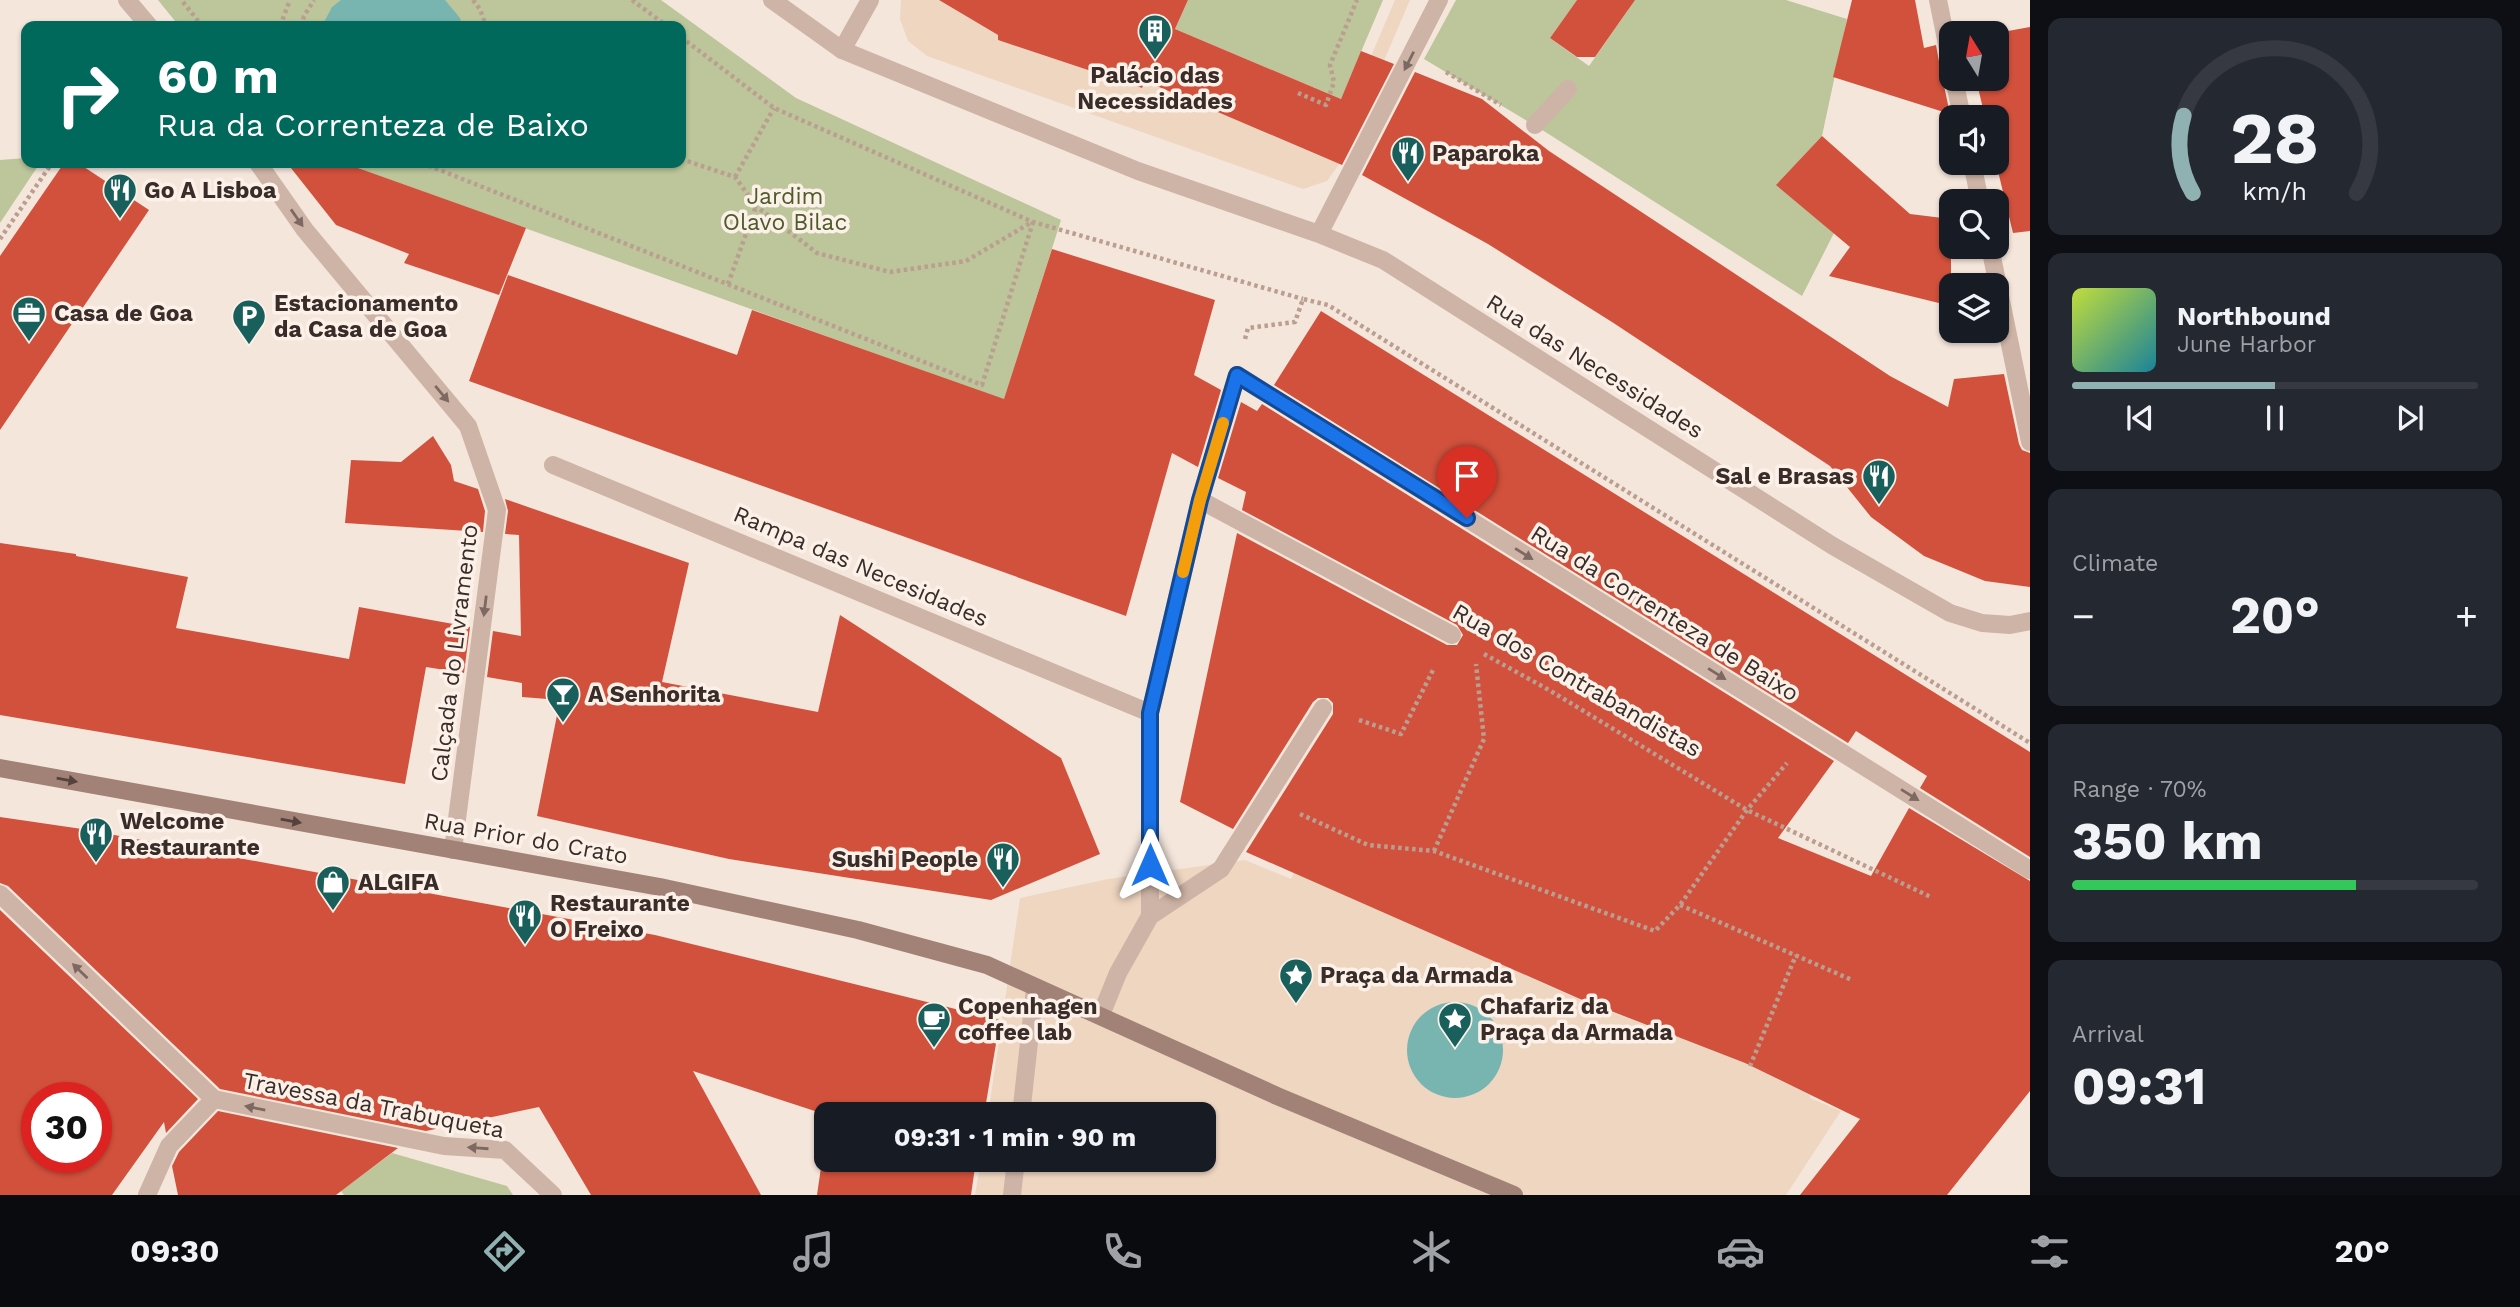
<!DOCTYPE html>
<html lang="en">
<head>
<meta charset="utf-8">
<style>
	body { margin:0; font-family:"Work Sans",sans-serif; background:#242831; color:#f1f3f6; height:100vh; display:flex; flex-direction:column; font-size:26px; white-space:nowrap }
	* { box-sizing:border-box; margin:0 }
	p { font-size:23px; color:#9ea1a6 }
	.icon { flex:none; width:38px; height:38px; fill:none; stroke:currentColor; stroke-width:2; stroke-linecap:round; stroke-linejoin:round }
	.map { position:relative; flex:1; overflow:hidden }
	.sheet { display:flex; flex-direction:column; gap:18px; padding:18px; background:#0d0f14; width:490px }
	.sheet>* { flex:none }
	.banner { position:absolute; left:21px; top:21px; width:665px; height:147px; border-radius:14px; box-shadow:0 2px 5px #0004; background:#00695c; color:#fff; overflow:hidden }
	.needle { width:46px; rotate:349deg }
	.controls { position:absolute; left:1939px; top:21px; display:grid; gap:14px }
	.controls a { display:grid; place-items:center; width:70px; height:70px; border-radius:14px; background:#171b24; box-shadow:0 2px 5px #0004; font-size:35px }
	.speed { position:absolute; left:21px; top:1082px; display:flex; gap:14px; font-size:35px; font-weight:700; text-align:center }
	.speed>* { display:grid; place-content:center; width:91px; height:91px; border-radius:50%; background:#171b24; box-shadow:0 2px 5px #0004; line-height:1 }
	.speed .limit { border:10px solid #d22; background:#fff; color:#111 }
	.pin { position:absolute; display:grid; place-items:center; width:60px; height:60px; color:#fff; margin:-72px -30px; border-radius:50% 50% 50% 0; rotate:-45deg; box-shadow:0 0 7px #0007 }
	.pin .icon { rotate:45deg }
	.me { position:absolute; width:77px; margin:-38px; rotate:0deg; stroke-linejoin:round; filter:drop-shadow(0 0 5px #0008) }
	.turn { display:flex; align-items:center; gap:24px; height:147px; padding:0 21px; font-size:32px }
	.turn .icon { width:91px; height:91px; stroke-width:2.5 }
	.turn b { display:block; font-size:49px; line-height:60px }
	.big { font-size:52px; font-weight:700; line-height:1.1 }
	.sheet .widget { flex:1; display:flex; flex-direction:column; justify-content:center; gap:10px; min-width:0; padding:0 24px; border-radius:14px; background:#242831 }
	.sheet .dial { align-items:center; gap:0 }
	.dial svg { height:182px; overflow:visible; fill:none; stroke:#363941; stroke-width:7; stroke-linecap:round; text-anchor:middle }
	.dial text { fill:#f1f3f6; stroke:none }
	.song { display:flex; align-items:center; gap:21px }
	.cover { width:84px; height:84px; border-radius:10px; background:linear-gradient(135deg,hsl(70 70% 55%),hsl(190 70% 35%)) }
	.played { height:7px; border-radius:4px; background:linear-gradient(90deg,#90b1b1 50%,#363941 50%) }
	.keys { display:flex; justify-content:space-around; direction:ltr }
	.heat { display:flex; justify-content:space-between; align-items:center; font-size:38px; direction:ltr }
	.charge { height:10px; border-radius:5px; background:linear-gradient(90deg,#34c759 70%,#363941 0) }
	.trip { position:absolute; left:814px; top:1102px; width:402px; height:70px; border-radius:14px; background:#171b24; box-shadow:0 2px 5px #0004; font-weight:700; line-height:70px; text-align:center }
	.menu { display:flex; height:112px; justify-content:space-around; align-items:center; background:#090b0e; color:#9ea1a6 }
	.menu .icon { width:49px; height:49px }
	.menu .active { color:#90b1b1 }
	.menu b { font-size:32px; color:#f1f3f6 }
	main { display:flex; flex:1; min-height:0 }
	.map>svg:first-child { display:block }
	.green { fill:#bcc69a }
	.plaza { fill:#eed6c1 }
	.water { fill:#78b5b1 }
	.building { fill:#d2513c; fill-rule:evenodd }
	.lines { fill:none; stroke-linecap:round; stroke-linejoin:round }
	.path { stroke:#ba9e90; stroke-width:4.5; stroke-dasharray:3.5 3.5; stroke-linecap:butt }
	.lane { stroke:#ceb4a6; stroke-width:18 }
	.street { stroke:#ceb4a6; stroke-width:18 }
	.secondary { stroke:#a28277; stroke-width:18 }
	.oneway { fill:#7d6961 }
	.oneway2 { fill:#54423c }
	.route-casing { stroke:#114b97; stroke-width:18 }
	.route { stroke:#1a73e8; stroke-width:12 }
	.slow { stroke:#f59e0b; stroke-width:12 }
	.labels { text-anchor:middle; stroke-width:7; stroke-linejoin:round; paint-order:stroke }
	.poi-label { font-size:23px; font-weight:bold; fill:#3a2c28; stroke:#fcf1e9; text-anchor:start }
	.park-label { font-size:23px; fill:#4e5b29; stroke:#fcf1e9 }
	.street-label { font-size:23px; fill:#3a2c28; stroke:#fcf1e9 }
</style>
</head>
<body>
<main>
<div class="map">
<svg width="2030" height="1195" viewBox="0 0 2030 1195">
	<rect width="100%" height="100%" fill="#f5e6dc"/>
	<!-- green -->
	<path class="green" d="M 158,0 L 661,0 L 796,98 L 1061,220 L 1004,400 L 344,163 L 681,163 L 681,26 L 179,26 Z
		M 1188,0 L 1383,0 L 1341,99 L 1175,29 Z
		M 1456,0 L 1577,0 L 1550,38 L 1589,66 L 1628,10 L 1614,0 L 1786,0 L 1847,19 L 1822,136 L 1777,184 L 1834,233 L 1802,296 L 1547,133 L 1424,59 Z
		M 26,158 L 26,163 L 40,163 L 0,223 L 0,160 Z
		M 392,1153 L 507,1186 L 513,1195 L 344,1195 L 341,1191 Z"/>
	<!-- plaza -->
	<path class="plaza" d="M 901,0 L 939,0 L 998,35 L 998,40 L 1141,88 L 1145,81 L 1327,159 L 1395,0 L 1410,0 L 1340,163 L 1327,181 L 1303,189 L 927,56 L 908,41 L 900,19 Z
		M 1245,860 L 1291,879 L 1295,871 L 1580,1000 L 1742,1062 L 1810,1095 L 1810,1098 L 1841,1111 L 1786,1195 L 975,1195 L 981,1160 L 1204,1160 L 1204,1115 L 988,1115 L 1020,898 L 1108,879 Z"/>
	<!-- water -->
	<path class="water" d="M 341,0 L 445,0 L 460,18 L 462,26 L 322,26 L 332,7 Z
		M1407 1050a48 48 0 1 1 96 0a48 48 0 1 1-96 0Z"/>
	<!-- building -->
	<path class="building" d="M 939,0 L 1188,0 L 1175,29 L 1341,99 L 1361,51 L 1394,64 L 1342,165 L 1145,81 L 1142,88 L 998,40 L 998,35 Z
		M 1577,0 L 1635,0 L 1595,57 L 1577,57 L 1550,38 Z
		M 1852,0 L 1915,0 L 1924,48 L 1936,45 L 1940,67 L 1945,73 L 1943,81 L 1950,114 L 1833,77 Z
		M 2030,27 L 2030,231 L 2013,233 L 1996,163 L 1997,117 L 1985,117 L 1976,79 L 1997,79 L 1997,33 Z
		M 1415,72 L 1482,99 L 1549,151 L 1890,376 L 1948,407 L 1954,379 L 2004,374 L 2019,444 L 2022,450 L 2030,453 L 2030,587 L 1985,581 L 1924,556 L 1871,517 L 1830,466 L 1612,322 L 1488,244 L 1362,175 Z
		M 1822,136 L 1910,214 L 1951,219 L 1951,306 L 1829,276 L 1850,247 L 1776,185 Z
		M 64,163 L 78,163 L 149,210 L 0,430 L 0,256 Z
		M 287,163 L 344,163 L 526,228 L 499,295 L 404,263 L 409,254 L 336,225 Z
		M 1052,249 L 1215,300 L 1194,375 L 1221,390 L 1198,467 L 1172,453 L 1126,616 L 469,381 L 508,275 L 737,355 L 752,310 L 1004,399 Z
		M 1321,311 L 2030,752 L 2030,857 L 1920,788 L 1927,776 L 1856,731 L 1848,743 L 1274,385 Z
		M 1241,402 L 1257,411 L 1262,404 L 1834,761 L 1778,838 L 1871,876 L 1909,808 L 2030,881 L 2030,1091 L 1947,1195 L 1800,1195 L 1860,1119 L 1745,1063 L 1580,999 L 1246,852 L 1333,714 L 1333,703 L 1328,698 L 1318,698 L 1313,702 L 1233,829 L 1180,802 L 1237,533 L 1447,645 L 1457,645 L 1463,635 L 1457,625 L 1242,510 L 1246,492 L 1218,478 Z
		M 433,436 L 451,465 L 454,481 L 478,489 L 485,511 L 483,532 L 345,523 L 351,460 L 401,462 Z
		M 505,499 L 689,563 L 662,682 L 818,712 L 840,615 L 1061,758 L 1100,854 L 991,900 L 729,859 L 537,816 L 560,700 L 522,697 L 522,683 L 487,677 L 493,631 L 521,636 L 519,535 L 505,534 L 508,511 Z
		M 0,543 L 76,554 L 76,556 L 188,577 L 176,628 L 349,659 L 359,607 L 470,627 L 464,673 L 426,667 L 405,784 L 0,715 Z
		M 0,817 L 82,829 L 655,935 L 1000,1020 L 984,1115 L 827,1115 L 693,1071 L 761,1195 L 591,1195 L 539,1107 L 426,1131 L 220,1089 L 8,886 L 0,883 Z
		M 0,910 L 198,1099 L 166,1133 L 164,1122 L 112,1195 L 0,1195 ZM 37,1097 L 96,1097 L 96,1157 L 37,1157 Z
		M 218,1111 L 398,1148 L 336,1195 L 178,1195 L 172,1166 L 179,1152 Z
		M 826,1133 L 826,1160 L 976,1160 L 971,1195 L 817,1195 Z"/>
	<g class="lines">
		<!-- path -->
		<path class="path" d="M 473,0 L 480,9 L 486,26
			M 632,0 L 667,26
			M 183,2 L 202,26
			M 280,26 L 290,0
			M 301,26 L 304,16 L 314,0
			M 681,37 L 774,108 L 1033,222 L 1303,299
			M 1446,72 L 1501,105
			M 1298,93 L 1326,105 L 1334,82 L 1330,65 L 1357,0
			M 681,159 L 735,177 L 756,206 L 817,253 L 890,272 L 966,261 L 1032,222
			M 422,163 L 982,385 L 1033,222
			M 735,177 L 774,108
			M 0,239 L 52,163
			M 728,284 L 756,206
			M 1245,339 L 1248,328 L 1295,322 L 1303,299 L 1328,305 L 2030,743
			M 1484,654 L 1549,690 L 1747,810 L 1931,897
			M 1359,720 L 1401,734 L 1434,668
			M 1300,814 L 1368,845 L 1434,851 L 1655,931 L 1680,905 L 1747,810 L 1787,763
			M 1434,851 L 1484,739 L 1476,664
			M 1680,905 L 1852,980
			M 1750,1066 L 1796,955"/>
		<!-- lane -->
		<path class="lane" d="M 842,50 L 870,0
			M 1535,125 L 1568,89
			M 1021,1115 L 1035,988
			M 147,1195 L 169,1146 L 214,1099
			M 1012,1195 L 1016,1160"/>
		<!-- street -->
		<path class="street" d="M 127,0 L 149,26
			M 772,0 L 842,50 L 1138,171 L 1319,234 L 1383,260 L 1833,546 L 1950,613 L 1982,623 L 2010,625 L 2030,621
			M 1938,0 L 1951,64
			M 1954,79 L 1962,117
			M 258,163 L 305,230 L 468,426 L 497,510 L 453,850
			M 1972,163 L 1980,201
			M 1319,234 L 1439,0
			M 1990,247 L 2030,442
			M 553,465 L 1150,713 L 1200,500 L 1237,375 L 2030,870
			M 1200,500 L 1452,635
			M 1150,713 L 1150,916
			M 0,894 L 214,1099 L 444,1146 L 505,1150 L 553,1195
			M 1101,1015 L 1118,973 L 1150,916 L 1221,869 L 1323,708"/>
		<!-- secondary -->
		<path class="secondary" d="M 0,768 L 660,887 L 858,930 L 987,965 L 1277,1096 L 1514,1195"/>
	</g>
	<!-- one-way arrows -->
	<defs><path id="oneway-solid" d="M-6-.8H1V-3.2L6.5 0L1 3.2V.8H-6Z" transform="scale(1.75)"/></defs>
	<g class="oneway">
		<use href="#oneway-solid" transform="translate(1409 61) rotate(117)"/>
		<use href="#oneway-solid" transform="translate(297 218) rotate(55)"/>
		<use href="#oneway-solid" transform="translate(442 394) rotate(50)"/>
		<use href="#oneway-solid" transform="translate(1524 554) rotate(32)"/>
		<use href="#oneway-solid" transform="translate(485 606) rotate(97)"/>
		<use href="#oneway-solid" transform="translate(1717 674) rotate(32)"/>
		<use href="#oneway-solid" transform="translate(1910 795) rotate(32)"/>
		<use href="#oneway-solid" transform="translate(80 971) rotate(-136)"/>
		<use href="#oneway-solid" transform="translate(255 1108) rotate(-169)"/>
		<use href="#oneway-solid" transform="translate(478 1148) rotate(-176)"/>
	</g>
	<g class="oneway2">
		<use href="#oneway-solid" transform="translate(67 780) rotate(10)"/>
		<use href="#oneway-solid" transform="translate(291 821) rotate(10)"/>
	</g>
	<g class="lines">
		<!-- route casing -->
		<g class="route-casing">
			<path id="route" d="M 1150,865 L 1150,713 L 1200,500 L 1237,375 L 1467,518"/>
		</g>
		<!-- route -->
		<use href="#route" class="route"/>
		<!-- slow -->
		<path class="slow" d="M 1183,572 L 1200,500 L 1223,423"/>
	</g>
	<!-- icons -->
	<defs>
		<g id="building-pin" transform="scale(1.75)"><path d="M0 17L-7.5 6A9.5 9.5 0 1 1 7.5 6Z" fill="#19605d" stroke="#fcf1e9"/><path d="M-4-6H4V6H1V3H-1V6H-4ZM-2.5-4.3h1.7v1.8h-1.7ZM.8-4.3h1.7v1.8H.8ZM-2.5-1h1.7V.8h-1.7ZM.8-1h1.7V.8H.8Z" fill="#fff"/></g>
		<g id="restaurant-pin" transform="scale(1.75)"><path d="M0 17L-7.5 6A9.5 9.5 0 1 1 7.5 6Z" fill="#19605d" stroke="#fcf1e9"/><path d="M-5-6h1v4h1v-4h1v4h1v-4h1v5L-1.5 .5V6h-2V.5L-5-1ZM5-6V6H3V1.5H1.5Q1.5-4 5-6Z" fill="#fff"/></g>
		<g id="office-pin" transform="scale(1.75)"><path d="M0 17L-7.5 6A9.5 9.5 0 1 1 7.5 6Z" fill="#19605d" stroke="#fcf1e9"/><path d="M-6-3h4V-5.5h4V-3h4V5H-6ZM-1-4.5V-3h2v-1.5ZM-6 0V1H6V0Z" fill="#fff"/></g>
		<g id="parking-pin" transform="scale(1.75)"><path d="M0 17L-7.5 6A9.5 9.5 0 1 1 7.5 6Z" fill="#19605d" stroke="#fcf1e9"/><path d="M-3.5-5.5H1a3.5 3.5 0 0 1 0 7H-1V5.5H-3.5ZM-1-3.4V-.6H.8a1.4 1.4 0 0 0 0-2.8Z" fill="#fff"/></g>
		<g id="bar-pin" transform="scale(1.75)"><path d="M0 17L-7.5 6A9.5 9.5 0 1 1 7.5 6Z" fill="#19605d" stroke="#fcf1e9"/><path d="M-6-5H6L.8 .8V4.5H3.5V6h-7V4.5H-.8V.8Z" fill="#fff"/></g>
		<g id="shop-pin" transform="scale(1.75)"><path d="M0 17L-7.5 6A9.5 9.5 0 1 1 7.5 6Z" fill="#19605d" stroke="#fcf1e9"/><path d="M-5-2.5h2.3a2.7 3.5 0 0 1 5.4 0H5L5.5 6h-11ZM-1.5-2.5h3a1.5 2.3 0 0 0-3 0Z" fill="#fff"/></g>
		<g id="sight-pin" transform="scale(1.75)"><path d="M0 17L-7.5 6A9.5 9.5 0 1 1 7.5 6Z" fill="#19605d" stroke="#fcf1e9"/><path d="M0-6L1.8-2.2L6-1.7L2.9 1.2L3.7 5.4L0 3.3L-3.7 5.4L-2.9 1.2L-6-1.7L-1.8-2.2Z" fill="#fff"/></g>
		<g id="cafe-pin" transform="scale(1.75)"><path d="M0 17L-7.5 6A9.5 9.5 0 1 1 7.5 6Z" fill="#19605d" stroke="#fcf1e9"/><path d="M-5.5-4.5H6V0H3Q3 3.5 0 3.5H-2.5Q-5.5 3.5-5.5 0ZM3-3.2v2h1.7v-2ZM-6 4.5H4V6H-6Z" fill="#fff"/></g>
	</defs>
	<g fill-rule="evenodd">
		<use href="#building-pin" x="1155" y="31"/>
		<use href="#restaurant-pin" x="1408" y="153"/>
		<use href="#restaurant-pin" x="120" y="190"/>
		<use href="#office-pin" x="29" y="313"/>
		<use href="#parking-pin" x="249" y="316"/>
		<use href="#restaurant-pin" x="1879" y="476"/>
		<use href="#bar-pin" x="563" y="694"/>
		<use href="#restaurant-pin" x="96" y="834"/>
		<use href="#restaurant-pin" x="1003" y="859"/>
		<use href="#shop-pin" x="333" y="882"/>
		<use href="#restaurant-pin" x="525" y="916"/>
		<use href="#sight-pin" x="1296" y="975"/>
		<use href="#cafe-pin" x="934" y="1019"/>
		<use href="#sight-pin" x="1455" y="1019"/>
	</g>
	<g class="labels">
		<!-- poi labels -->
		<g class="poi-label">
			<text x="1155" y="83" text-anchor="middle">Palácio das<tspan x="1155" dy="26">Necessidades</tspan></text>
			<text x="1432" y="161">Paparoka</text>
			<text x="144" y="198">Go A Lisboa</text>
			<text x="274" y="311">Estacionamento<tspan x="274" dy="26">da Casa de Goa</tspan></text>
			<text x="54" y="321">Casa de Goa</text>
			<text x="1854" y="484" text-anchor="end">Sal e Brasas</text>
			<text x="588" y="702">A Senhorita</text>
			<text x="120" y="829">Welcome<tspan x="120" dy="26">Restaurante</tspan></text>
			<text x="978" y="867" text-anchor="end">Sushi People</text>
			<text x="358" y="890">ALGIFA</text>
			<text x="550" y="911">Restaurante<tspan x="550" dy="26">O Freixo</tspan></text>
			<text x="1320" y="983">Praça da Armada</text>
			<text x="958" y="1014">Copenhagen<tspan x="958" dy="26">coffee lab</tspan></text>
			<text x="1480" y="1014">Chafariz da<tspan x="1480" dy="26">Praça da Armada</tspan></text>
		</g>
		<!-- park labels -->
		<g class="park-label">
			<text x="785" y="204">Jardim<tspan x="785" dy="26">Olavo Bilac</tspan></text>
		</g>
		<!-- street labels -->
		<g class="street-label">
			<text transform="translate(1595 366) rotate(32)" y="8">Rua das Necessidades</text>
			<text transform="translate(861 566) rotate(23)" y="8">Rampa das Necesidades</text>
			<text transform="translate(1665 613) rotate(32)" y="8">Rua da Correnteza de Baixo</text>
			<text transform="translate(454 653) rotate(-83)" y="8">Calçada do Livramento</text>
			<text transform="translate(1577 680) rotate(30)" y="8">Rua dos Contrabandistas</text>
			<text transform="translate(526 838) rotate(10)" y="8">Rua Prior do Crato</text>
			<text transform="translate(374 1105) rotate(11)" y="8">Travessa da Trabuqueta</text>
		</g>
	</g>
</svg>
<div class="controls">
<a><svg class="needle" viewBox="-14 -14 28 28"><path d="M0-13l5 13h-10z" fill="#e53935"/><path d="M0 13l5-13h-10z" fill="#9ea1a6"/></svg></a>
<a><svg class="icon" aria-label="sound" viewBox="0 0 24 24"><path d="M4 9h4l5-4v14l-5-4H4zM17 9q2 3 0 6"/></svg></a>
<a><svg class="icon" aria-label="search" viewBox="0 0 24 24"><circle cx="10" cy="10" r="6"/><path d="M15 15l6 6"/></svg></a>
<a><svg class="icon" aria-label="layers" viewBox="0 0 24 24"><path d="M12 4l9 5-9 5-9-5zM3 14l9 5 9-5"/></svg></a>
</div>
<div class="speed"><div class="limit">30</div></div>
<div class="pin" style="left:1467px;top:518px;background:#d93025"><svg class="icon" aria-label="arrive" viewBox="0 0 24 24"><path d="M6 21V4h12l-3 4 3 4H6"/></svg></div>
<svg class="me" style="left:1150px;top:865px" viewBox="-20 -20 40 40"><path d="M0-17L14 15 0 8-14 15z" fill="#1a73e8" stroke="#fff" stroke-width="4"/></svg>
<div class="trip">09:31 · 1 min · 90 m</div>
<div class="banner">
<div class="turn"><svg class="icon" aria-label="right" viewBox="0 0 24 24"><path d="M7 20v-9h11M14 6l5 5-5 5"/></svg><div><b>60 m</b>Rua da Correnteza de Baixo</div></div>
</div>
</div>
<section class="sheet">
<div class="widget dial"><svg viewBox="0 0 100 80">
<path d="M14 69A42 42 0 1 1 86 69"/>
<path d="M14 69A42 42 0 0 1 10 35" stroke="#90b1b1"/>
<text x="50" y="56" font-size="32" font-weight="700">28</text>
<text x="50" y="72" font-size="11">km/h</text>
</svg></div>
<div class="widget">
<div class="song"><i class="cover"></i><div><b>Northbound</b><p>June Harbor</p></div></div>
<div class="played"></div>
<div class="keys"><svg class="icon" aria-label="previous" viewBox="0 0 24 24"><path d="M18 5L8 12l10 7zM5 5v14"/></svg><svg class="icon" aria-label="pause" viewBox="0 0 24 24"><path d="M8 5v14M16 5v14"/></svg><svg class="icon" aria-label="next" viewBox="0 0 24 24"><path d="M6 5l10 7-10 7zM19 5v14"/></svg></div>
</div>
<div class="widget"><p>Climate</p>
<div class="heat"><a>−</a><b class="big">20°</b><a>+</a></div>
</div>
<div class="widget"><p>Range · 70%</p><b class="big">350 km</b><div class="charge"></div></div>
<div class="widget"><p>Arrival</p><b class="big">09:31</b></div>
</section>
</main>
<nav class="menu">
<b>09:30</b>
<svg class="icon active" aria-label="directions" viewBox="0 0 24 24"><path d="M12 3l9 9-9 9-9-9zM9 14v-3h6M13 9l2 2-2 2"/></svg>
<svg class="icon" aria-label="music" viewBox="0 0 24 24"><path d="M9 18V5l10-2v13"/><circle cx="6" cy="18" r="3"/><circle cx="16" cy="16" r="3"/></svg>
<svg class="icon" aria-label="phone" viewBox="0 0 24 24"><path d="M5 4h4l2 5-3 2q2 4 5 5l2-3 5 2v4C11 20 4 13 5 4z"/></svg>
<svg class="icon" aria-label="climate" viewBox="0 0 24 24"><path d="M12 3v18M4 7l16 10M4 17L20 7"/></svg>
<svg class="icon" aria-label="car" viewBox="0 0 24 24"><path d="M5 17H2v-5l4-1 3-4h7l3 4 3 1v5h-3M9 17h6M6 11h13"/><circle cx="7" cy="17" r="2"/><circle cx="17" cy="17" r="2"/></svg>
<svg class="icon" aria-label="filters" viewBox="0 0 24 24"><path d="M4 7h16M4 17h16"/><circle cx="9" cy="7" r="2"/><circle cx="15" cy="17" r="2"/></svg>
<b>20°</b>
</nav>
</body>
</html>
